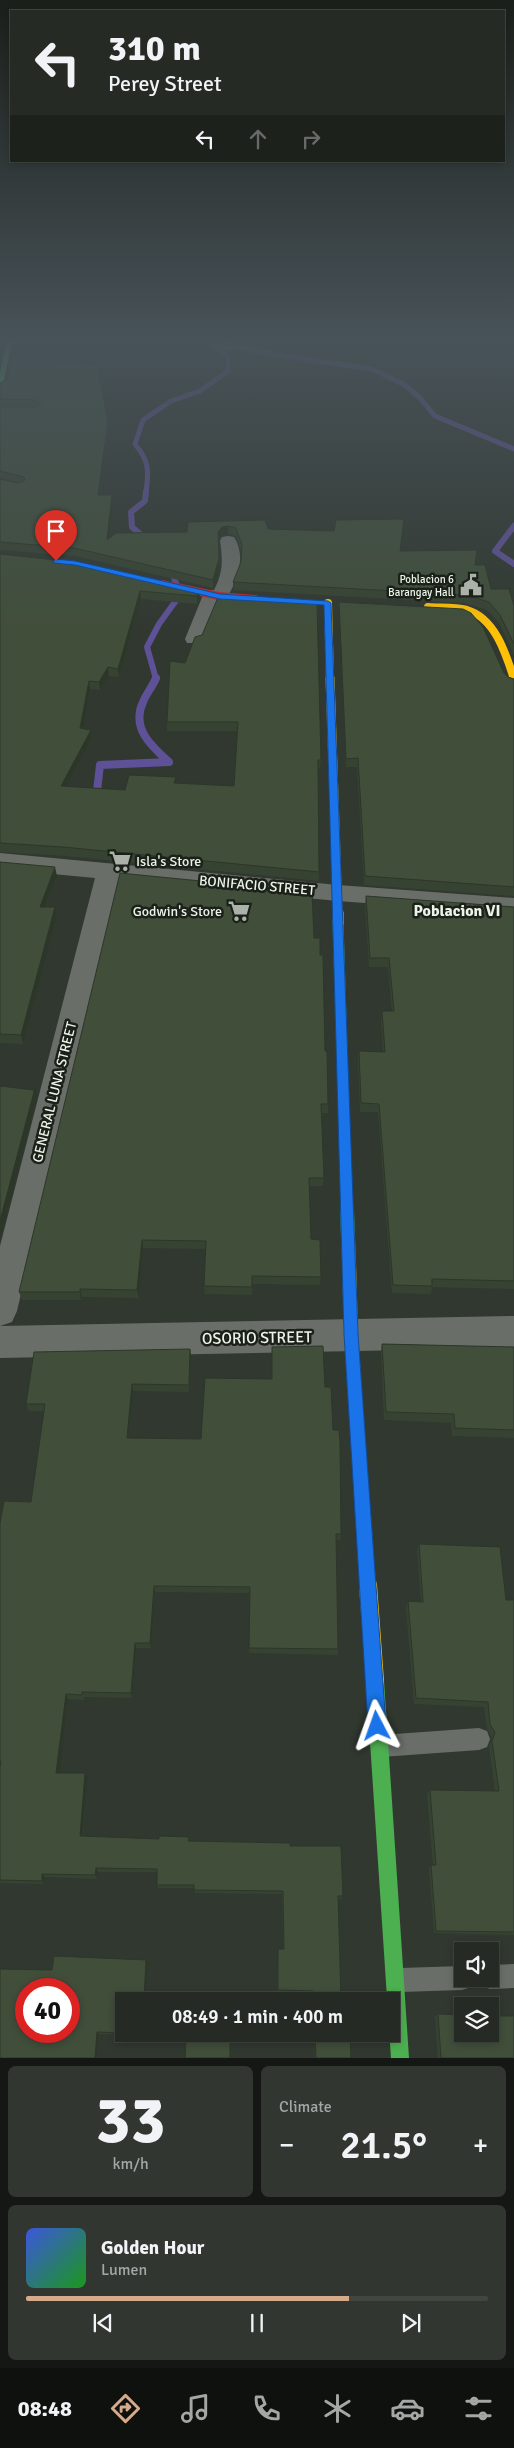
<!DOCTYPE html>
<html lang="en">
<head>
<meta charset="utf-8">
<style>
	body { margin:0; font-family:Signika,sans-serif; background:#313631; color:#f1f3f6; height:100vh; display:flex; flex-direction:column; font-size:19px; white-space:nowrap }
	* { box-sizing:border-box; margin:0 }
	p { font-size:16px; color:#a3a7a6 }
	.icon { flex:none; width:28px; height:28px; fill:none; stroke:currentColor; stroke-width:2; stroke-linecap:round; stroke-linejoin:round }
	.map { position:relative; height:2058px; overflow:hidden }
	.details { display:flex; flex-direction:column; gap:8px; padding:8px; background:#141714; flex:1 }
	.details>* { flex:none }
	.guide { position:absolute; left:10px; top:10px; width:495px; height:152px; border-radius:0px; box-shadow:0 2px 8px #0003,0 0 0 1px #424641; background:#252a24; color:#f1f3f6; overflow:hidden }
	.tools { position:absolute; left:454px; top:1942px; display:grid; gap:10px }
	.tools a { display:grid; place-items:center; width:45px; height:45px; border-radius:0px; background:#252a24; box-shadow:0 2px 8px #0003,0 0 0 1px #424641; font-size:25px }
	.speed { position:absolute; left:15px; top:1978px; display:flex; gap:10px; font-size:25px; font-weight:700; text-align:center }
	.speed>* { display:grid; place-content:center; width:65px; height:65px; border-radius:50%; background:#252a24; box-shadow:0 2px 8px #0003,0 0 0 1px #424641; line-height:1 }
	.speed .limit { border:8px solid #d22; background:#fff; color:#111 }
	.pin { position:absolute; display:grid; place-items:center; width:42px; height:42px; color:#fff; margin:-51px -21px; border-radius:50% 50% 50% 0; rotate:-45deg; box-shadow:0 0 5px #0007 }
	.pin .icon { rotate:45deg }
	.me { position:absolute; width:55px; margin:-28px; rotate:356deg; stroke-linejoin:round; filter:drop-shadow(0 0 4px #0008) }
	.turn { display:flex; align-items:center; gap:18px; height:105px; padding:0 15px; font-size:22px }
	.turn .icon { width:65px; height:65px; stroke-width:2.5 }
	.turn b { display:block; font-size:35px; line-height:42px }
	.lanes { display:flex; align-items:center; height:48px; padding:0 15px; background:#0003; justify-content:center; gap:25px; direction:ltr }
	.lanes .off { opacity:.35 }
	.big { font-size:38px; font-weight:600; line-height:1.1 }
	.details .card { flex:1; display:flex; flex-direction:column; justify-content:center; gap:8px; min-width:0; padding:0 18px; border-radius:8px; background:#313631 }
	.details .dial { align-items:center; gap:0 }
	.dial b { font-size:65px; line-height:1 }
	.song { display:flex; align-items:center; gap:15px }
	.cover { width:60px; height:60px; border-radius:8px; background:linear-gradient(135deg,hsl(230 70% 55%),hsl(120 70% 35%)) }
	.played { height:5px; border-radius:2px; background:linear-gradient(90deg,#d6ab8b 70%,#424641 70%) }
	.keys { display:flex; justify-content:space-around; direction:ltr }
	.heat { display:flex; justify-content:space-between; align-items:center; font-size:28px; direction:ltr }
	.details .tiles { flex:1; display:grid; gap:8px; grid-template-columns:1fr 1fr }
	.card:last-child { grid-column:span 2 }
	.trip { position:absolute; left:115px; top:1992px; width:285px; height:50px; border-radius:0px; background:#252a24; box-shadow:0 2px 8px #0003,0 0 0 1px #424641; font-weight:600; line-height:50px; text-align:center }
	.tabs { display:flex; height:80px; justify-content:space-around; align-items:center; background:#0f110e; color:#a3a7a6 }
	.tabs .icon { width:35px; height:35px }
	.tabs .on { color:#d6ab8b }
	.tabs b { font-size:22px; color:#f1f3f6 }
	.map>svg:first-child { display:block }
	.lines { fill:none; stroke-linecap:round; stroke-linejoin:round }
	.stream-far2 { stroke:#5e5197; stroke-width:5 }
	.stream-far1 { stroke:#5e5197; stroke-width:6 }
	.stream { stroke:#5e5197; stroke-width:8 }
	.river { fill:#5e5197; fill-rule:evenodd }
	.lane { fill:#6a6e69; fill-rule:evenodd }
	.street { fill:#6a6e69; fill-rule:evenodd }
	.fast-far3 { stroke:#4caf50; stroke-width:5.5 }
	.fast-far2 { stroke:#4caf50; stroke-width:11 }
	.fast-far1 { stroke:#4caf50; stroke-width:14 }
	.fast { stroke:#4caf50; stroke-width:18 }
	.slow-far4 { stroke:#ffc107; stroke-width:8 }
	.slow-far3 { stroke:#ffc107; stroke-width:9 }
	.slow-far2 { stroke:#ffc107; stroke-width:11 }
	.slow-far1 { stroke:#ffc107; stroke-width:14 }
	.slow { stroke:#ffc107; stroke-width:18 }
	.jam { stroke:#c62828; stroke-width:8 }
	.wall { fill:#374332 }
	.shaded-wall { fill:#2d3729 }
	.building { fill:#404e3a; stroke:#2d3729; fill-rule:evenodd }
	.route { fill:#1a73e8; stroke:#114b97 }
	.labels { text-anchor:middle; stroke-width:5; stroke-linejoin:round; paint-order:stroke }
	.far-poi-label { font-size:11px; fill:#ecf4ea; stroke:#1b2019; text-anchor:end }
	.poi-label { font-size:14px; fill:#ecf4ea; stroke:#1b2019; text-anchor:start }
	.street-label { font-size:14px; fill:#ecf4ea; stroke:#1b2019 }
	.quarter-label { font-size:16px; font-weight:bold; fill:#ecf4ea; stroke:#1b2019 }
	.near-street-label { font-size:16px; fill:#ecf4ea; stroke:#1b2019 }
</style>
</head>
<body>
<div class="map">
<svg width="514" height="2058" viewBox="0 0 514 2058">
	<rect width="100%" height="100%" fill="#313830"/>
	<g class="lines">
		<!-- stream-far2 -->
		<path class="stream-far2" d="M 146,492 C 149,470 149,461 135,444 L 143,420 L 171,401 L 200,391 L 228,371 L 228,358 L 222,352 L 224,344 L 277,355 L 372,369 L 405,385 L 420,398 L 435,416 L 514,449"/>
		<!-- stream-far1 -->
		<path class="stream-far1" d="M 146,491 L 145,501 L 131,512 L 132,527 L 148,541
			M 514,526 L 495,551 L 514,564
			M 156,679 L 147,647 L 159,624 L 180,595 L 170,566"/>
		<!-- stream -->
		<path class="stream" d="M 96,800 L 100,765 L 169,762 C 151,746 131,728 143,702 C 146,694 153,686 156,678"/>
		<!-- river -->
		<path class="river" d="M 210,344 L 237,344 L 233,350 L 224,352 L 214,350 Z"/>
		<!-- lane -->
		<path class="lane" d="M 479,1728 L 487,1731 L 490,1739 L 487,1747 L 479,1750 L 381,1757 L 373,1754 L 370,1746 L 373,1738 L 381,1735 Z
			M 514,1964 L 514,1988 L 490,1989 L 481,1986 L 479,1979 L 490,1979 L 490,1965 Z
			M 462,1966 L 462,1979 L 474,1979 L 471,1987 L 462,1990 L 401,1992 L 392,1989 L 389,1980 L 392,1971 L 401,1968 Z"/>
		<!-- street -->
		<path class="street" d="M 228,536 L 234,537 C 247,557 237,583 225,600 L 218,601 L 201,643 L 187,643 L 185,639 L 203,595 L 206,591 L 214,590 C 223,573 223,560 220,541 L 222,537 Z
			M 0,853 L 338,885 L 514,898 L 514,914 L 338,901 L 119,880 L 17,1311 L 12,1322 L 0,1326 L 0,1246 L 95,878 L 0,869 Z
			M 514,1316 L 514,1348 L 0,1358 L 0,1326 Z"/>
		<!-- fast-far3 -->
		<path class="fast-far3" d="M 0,385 L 9,344"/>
		<!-- fast-far2 -->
		<path class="fast-far2" d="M 338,923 L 347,1211"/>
		<!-- fast-far1 -->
		<path class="fast-far1" d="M 347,1210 L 349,1263"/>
		<!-- fast -->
		<path class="fast" d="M 375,1681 L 400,2058"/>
		<!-- slow-far4 -->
		<path class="slow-far4" d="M 328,603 L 330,679
			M 428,607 C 441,608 454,607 467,610 C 495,618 506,654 514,679"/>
		<!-- slow-far3 -->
		<path class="slow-far3" d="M 330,678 L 338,914
			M 513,678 L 514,680"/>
		<!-- slow-far2 -->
		<path class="slow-far2" d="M 338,913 L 338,923"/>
		<!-- slow-far1 -->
		<path class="slow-far1" d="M 349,1263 L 351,1334 L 368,1586"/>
		<!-- slow -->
		<path class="slow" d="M 368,1585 L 375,1681"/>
		<!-- jam -->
		<path class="jam" d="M 162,584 L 219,596 L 255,599"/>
	</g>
	<!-- wall -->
	<path class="wall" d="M 0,383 L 108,422 L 108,429 L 99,495 L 112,495 L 113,502 L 109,539 L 187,532 L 188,522 L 268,529 L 400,551 L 475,565 L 491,589 L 514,606 L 514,655 L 499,623 L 487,610 L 464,603 L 233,590 L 233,582 L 241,562 L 241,552 L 236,536 L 228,534 L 222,535 L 219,540 L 220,566 L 213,588 L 75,556 L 0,550 L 0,551 L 0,479 L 18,483 L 19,483 L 0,478 L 0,407 L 37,406 L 0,406 Z
		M 0,554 L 199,590 L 200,598 L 197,604 L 141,599 L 119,677 L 109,676 L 100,690 L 90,689 L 83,729 L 91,730 L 92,738 L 67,786 L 125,790 L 176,783 L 234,786 L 238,731 L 167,731 L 167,722 L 170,661 L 321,760 L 320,768 L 318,768 L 319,881 L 65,856 L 0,852 Z
		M 339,602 L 504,673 L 508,677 L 514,679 L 514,896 L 364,885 L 357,767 L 346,767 L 339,610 Z
		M 0,862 L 57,876 L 45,907 L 55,907 L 57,916 L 23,1044 L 0,1043 Z
		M 366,896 L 514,907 L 514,1289 L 432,1287 L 431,1294 L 392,1293 L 378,1112 L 360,1112 L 358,1060 L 359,1051 L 383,1052 L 381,1020 L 382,1011 L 392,1011 L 388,967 L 369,967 L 365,905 Z
		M 314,938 L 320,955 L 328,1104 L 328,1113 L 322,1113 L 324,1178 L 323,1186 L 310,1186 L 311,1239 L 321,1277 L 320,1285 L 252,1284 L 252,1295 L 205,1294 L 204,1286 L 206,1249 L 143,1248 L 139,1298 L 82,1297 L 81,1300 L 22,1300 L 19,1292 Z
		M 382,1344 L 514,1347 L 514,1438 L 452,1436 L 451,1423 L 384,1420 L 381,1352 Z
		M 190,1349 L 191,1356 L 189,1392 L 133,1391 L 129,1438 L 201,1439 L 325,1387 L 333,1430 L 341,1534 L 340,1540 L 336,1540 L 338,1649 L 338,1655 L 249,1653 L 250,1593 L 155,1592 L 151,1648 L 136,1648 L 132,1698 L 84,1697 L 84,1700 L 68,1699 L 59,1773 L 85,1773 L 88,1778 L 83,1836 L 290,1846 L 343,1896 L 341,1899 L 338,1899 L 341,2001 L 313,2001 L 313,1992 L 277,1992 L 278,1949 L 283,1949 L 282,1894 L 195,1893 L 194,1888 L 158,1888 L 157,1885 L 157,1872 L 98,1872 L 98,1879 L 45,1877 L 44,1884 L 0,1883 L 0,1523 L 31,1502 L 44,1411 L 29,1411 L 26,1404 Z
		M 419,1544 L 506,1600 L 514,1600 L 514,1935 L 434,1933 L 429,1868 L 431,1865 L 433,1865 L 427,1794 L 430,1790 L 495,1791 L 489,1746 L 492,1738 L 487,1729 L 484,1707 L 414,1704 L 406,1608 L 408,1601 L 421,1602 L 417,1550 Z
		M 148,1962 L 124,2034 L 143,2034 L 143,2035 L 99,2034 L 97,2058 L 0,2058 L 52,1970 Z
		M 438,2014 L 514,2058 L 438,2058 L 435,2016 Z
		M 314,2034 L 350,2034 L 351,2058 L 315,2058 Z"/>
	<!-- shaded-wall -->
	<path class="shaded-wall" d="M 108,422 L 108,429 L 98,502 L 98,495 Z
		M 112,495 L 113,502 L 108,548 L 107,540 Z
		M 228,526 L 228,534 L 222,535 L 218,540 L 218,532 L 222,527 Z
		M 219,558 L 220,566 L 213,588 L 213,580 Z
		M 199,590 L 200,598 L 197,604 L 197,596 Z
		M 140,591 L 141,599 L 119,677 L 118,669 Z
		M 108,667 L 109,676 L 100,690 L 99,682 Z
		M 89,681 L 90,689 L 82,737 L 80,728 Z
		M 91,730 L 92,738 L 62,795 L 61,786 Z
		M 55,867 L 57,876 L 41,916 L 40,907 Z
		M 55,907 L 57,916 L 23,1044 L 21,1035 Z
		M 35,1088 L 37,1097 L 0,1239 L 0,1221 Z
		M 142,1240 L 143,1248 L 139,1298 L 137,1290 Z
		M 80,1289 L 82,1297 L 81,1300 L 80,1292 Z
		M 190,1349 L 191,1356 L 189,1392 L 189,1385 Z
		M 132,1384 L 133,1391 L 128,1445 L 127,1438 Z
		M 154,1586 L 155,1592 L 151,1648 L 150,1643 Z
		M 135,1643 L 136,1648 L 132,1698 L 131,1693 Z
		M 66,1694 L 68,1699 L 59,1777 L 56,1773 Z
		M 85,1773 L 88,1778 L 82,1840 L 80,1836 Z
		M 96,1868 L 98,1872 L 98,1879 L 95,1875 Z
		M 42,1874 L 45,1877 L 44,1884 L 42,1881 Z
		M 146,1960 L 148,1962 L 145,2001 L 144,2001 Z
		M 97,2032 L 99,2034 L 97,2058 L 95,2058 Z"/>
	<!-- building -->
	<path class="building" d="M 12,356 L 97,365 L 108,422 L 98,495 L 112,495 L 107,540 L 116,533 L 187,532 L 188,522 L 265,520 L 268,529 L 334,531 L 336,520 L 404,519 L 400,551 L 477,550 L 475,565 L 485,565 L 491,589 L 509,589 L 514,606 L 514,644 L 500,615 L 489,602 L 466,595 L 233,582 L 241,562 L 242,545 L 236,528 L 228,526 L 222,527 L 218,532 L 219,558 L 213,580 L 74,548 L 0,542 L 0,479 L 18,483 L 25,480 L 24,477 L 0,471 L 0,407 L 36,407 L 41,404 L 37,400 L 0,399 L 0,383 L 8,379 Z
		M 0,554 L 74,562 L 199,590 L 197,596 L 140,591 L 118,669 L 108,667 L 99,682 L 89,681 L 80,728 L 91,730 L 61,786 L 125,790 L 129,775 L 176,777 L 174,783 L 234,786 L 238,722 L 167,722 L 170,661 L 185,663 L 195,637 L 202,635 L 219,595 L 317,601 L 321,760 L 318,760 L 319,872 L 63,847 L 0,843 Z
		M 339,602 L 463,609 L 471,613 L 483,627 L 504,673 L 508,677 L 514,679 L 514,887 L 365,876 L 358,758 L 346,759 Z
		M 0,862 L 55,867 L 40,907 L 55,907 L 21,1035 L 0,1034 Z
		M 120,873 L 312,892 L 314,938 L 320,938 L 320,955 L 323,955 L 325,1051 L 327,1051 L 328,1104 L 321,1104 L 324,1178 L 309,1178 L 311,1239 L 320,1240 L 321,1277 L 252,1276 L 252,1287 L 204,1286 L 206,1241 L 142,1240 L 137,1290 L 80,1289 L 80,1292 L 19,1292 Z
		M 366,896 L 514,907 L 514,1281 L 432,1279 L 432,1286 L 393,1285 L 379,1104 L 361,1103 L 359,1051 L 385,1052 L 382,1011 L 394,1011 L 389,958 L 370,958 Z
		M 0,1086 L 34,1090 L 35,1088 L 0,1221 Z
		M 382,1344 L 514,1347 L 514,1430 L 455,1428 L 454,1414 L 386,1412 Z
		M 323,1346 L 325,1387 L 331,1387 L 333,1430 L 339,1430 L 340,1442 L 341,1534 L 336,1534 L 338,1649 L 249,1648 L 250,1587 L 154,1586 L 150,1643 L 135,1643 L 131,1693 L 82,1692 L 82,1695 L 66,1694 L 56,1773 L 85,1773 L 80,1836 L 159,1839 L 159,1836 L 189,1837 L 188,1841 L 290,1843 L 290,1846 L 341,1846 L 343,1896 L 338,1896 L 341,2001 L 314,2001 L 314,1991 L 278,1990 L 278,1949 L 284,1949 L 283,1891 L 194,1890 L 194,1885 L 157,1885 L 157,1869 L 96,1868 L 95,1875 L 42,1874 L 42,1881 L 0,1880 L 0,1767 L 1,1761 L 0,1761 L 0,1523 L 4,1501 L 31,1502 L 45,1404 L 26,1404 L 34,1352 L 190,1349 L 189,1385 L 132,1384 L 127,1438 L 201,1439 L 205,1378 L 272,1379 L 272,1347 Z
		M 419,1544 L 500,1547 L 506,1600 L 514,1600 L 514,1932 L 436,1931 L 431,1865 L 436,1865 L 430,1790 L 499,1791 L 492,1741 L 495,1733 L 490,1724 L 488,1702 L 416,1698 L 408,1601 L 423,1602 Z
		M 54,1956 L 146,1960 L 144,2001 L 124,2001 L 124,2033 L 97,2032 L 95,2058 L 0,2058 L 0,1969 L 52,1970 ZM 26,1989 L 69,1989 L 69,2031 L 26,2031 Z
		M 438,2014 L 462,2015 L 462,2034 L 490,2034 L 490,2016 L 514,2016 L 514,2058 L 441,2058 Z
		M 315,2034 L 350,2034 L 351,2058 L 316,2058 Z
		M 186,2041 L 230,2041 L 230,2058 L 185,2058 Z"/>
	<!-- sky -->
	<linearGradient id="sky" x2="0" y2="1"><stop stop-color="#1b1f1a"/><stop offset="0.54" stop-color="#485359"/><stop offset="1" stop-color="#485359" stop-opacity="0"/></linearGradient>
	<rect width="514" height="632" fill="url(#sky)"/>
	<!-- route -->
	<path class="route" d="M 56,559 L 75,561 L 220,594 L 328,601 L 331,603 L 358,1334 L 386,1726 L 383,1733 L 377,1735 L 371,1733 L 368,1726 L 344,1334 L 324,605 L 220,599 L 75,565 L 54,563 L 53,561 Z"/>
	<!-- icons -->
	<defs>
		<g id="civic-bare" transform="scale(1.725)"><path d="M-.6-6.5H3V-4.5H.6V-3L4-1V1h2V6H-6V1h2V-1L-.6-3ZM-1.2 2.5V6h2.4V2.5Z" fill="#abb2a9" stroke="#1b2019" stroke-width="2.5" paint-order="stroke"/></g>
		<g id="supermarket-bare" transform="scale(1.725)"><path d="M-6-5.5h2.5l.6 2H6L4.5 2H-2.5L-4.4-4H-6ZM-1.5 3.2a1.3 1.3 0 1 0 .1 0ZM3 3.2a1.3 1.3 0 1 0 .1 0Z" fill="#abb2a9" stroke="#1b2019" stroke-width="2.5" paint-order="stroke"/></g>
	</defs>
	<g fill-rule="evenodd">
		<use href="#civic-bare" x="471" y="585"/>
		<use href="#supermarket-bare" x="120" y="861"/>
		<use href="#supermarket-bare" x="239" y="911"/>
	</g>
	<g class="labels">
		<!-- far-poi labels -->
		<g class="far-poi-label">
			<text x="454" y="583">Poblacion 6<tspan x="454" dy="13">Barangay Hall</tspan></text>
		</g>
		<!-- poi labels -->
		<g class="poi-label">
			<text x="136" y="866">Isla's Store</text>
			<text x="222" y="916" text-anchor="end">Godwin's Store</text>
		</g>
		<!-- street labels -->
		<g class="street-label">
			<text transform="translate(257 885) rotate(5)" y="5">BONIFACIO STREET</text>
			<text transform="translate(54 1092) rotate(-76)" y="5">GENERAL LUNA STREET</text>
		</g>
		<!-- quarter labels -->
		<g class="quarter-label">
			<text x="457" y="916">Poblacion VI</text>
		</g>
		<!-- near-street labels -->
		<g class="near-street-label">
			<text transform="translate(257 1337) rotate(-1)" y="6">OSORIO STREET</text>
		</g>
	</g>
</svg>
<div class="tools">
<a><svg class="icon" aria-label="sound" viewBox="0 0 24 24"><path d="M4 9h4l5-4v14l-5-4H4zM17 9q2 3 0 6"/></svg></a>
<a><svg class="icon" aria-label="layers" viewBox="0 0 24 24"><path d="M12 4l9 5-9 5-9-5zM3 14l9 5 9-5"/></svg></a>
</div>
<div class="speed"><div class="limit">40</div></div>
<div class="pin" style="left:56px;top:561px;background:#d93025"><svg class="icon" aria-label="arrive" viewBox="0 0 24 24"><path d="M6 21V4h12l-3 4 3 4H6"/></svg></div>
<svg class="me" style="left:377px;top:1726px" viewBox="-20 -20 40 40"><path d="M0-17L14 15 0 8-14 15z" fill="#1a73e8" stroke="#fff" stroke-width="4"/></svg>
<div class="trip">08:49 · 1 min · 400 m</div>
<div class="guide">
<div class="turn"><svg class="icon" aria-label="left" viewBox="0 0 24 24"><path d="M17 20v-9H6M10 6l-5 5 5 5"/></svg><div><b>310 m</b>Perey Street</div></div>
<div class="lanes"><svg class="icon" aria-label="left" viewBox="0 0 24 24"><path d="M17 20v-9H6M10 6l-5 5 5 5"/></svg><svg class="icon off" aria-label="ahead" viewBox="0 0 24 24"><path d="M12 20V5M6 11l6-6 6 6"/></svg><svg class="icon off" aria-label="right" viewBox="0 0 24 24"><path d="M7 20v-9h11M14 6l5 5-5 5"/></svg></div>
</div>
</div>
<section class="details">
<div class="tiles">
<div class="card dial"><b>33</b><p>km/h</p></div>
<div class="card"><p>Climate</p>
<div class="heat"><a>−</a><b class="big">21.5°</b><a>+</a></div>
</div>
<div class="card">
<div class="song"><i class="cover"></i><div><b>Golden Hour</b><p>Lumen</p></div></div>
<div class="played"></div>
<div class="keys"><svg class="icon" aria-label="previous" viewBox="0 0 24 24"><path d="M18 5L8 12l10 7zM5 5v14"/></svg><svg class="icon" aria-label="pause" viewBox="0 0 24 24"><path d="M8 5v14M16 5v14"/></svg><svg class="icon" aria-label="next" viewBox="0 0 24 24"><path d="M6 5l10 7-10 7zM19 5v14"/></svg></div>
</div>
</div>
</section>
<nav class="tabs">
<b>08:48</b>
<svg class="icon on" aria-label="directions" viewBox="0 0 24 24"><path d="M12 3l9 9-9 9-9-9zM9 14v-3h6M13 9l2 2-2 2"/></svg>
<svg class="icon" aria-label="music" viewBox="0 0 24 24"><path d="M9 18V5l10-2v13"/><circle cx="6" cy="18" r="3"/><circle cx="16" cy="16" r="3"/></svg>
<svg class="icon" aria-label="phone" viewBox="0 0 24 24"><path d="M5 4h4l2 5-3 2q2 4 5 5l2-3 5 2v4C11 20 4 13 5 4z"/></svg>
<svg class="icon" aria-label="climate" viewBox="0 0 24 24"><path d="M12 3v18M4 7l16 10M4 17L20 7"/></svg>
<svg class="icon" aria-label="car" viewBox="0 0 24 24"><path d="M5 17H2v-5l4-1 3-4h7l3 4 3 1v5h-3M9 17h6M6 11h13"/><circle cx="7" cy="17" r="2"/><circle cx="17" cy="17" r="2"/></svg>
<svg class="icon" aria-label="filters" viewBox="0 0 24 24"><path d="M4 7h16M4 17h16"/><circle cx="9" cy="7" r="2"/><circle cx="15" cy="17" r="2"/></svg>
</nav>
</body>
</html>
